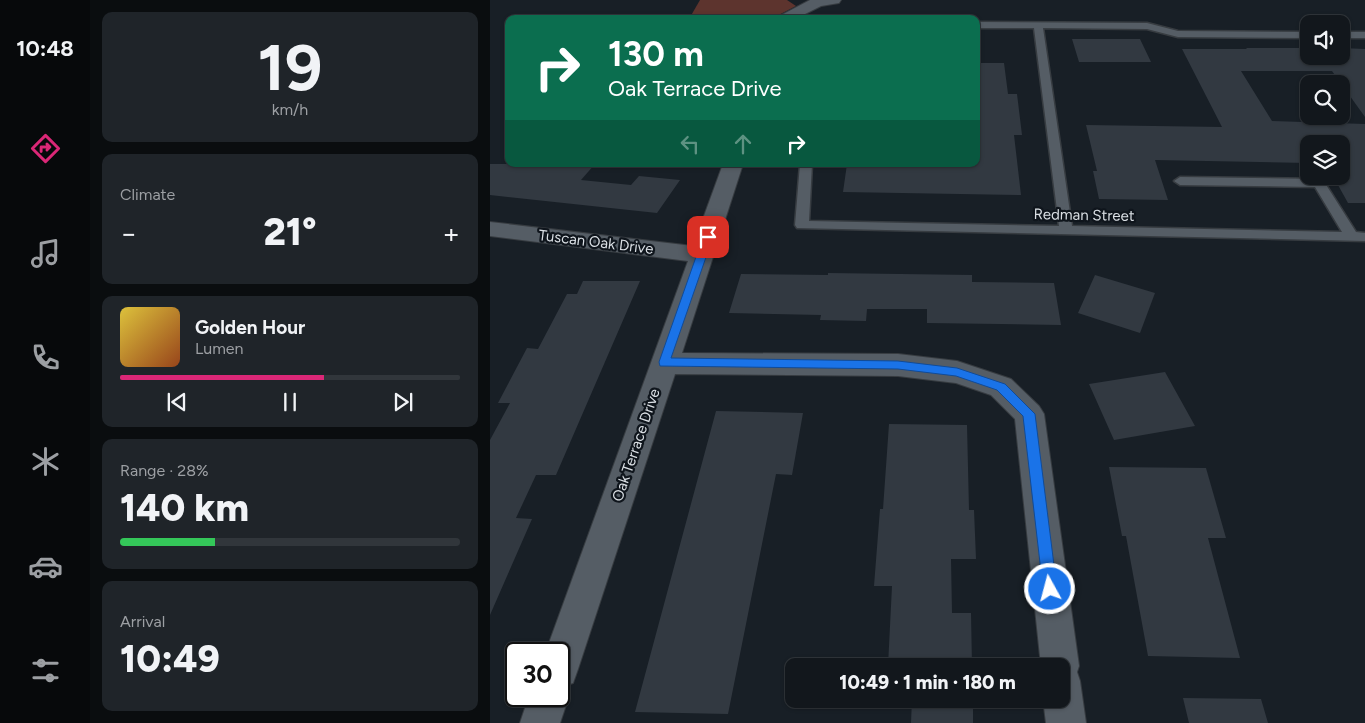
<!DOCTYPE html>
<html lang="en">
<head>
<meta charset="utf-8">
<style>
	body { margin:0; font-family:Figtree,sans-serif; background:#1f2429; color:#f1f3f6; height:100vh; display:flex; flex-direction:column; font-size:19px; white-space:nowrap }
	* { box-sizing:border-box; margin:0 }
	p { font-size:16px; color:#9c9fa3 }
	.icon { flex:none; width:28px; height:28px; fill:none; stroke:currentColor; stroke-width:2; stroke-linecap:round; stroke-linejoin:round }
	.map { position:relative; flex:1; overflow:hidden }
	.details { display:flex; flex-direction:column; gap:12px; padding:12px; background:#0a0d0f; width:400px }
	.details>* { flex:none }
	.top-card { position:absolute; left:15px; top:15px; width:475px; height:152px; border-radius:10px; box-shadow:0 1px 4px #0004,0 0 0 1px #31363b; background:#0b6e4f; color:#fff; overflow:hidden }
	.buttons { position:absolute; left:810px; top:15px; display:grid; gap:10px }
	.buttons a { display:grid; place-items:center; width:50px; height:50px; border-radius:10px; background:#12171c; box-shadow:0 1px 4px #0004,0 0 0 1px #31363b; font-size:25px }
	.speed { position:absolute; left:15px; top:642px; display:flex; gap:10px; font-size:25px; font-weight:700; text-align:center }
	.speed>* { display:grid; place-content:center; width:65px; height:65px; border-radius:50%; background:#12171c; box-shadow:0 1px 4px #0004,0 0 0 1px #31363b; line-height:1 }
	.speed .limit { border:2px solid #111; border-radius:8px; background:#fff; color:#111 }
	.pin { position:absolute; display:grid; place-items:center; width:42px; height:42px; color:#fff; margin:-21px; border-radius:10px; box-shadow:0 2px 8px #0006 }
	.me { position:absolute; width:55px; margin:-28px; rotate:353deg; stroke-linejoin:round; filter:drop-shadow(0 0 4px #0008) }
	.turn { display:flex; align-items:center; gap:18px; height:105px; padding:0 20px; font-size:22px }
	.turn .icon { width:65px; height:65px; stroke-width:2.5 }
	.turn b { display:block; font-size:35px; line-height:42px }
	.lanes { display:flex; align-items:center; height:48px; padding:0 20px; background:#0003; justify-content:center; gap:25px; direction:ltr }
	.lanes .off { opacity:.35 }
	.big { font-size:38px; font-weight:800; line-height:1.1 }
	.details .widget { flex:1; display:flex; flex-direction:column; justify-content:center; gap:8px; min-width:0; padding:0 18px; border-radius:10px; background:#1f2429 }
	.details .dial { align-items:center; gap:0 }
	.dial b { font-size:65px; line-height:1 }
	.song { display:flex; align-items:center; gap:15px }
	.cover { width:60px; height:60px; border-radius:8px; background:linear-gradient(135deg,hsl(50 70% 55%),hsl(20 70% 35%)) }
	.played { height:5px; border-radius:2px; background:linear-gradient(90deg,#db2777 60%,#31363b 60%) }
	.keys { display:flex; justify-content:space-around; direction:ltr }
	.heat { display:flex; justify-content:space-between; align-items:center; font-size:28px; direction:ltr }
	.charge { height:8px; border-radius:4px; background:linear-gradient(90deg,#34c759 28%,#31363b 0) }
	.trip { position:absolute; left:295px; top:658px; width:285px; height:50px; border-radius:10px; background:#12171c; box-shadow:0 1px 4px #0004,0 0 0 1px #31363b; font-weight:800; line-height:50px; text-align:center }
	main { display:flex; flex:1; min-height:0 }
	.tabs { display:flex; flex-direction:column; width:90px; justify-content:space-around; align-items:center; background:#07090b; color:#9c9fa3 }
	.tabs .icon { width:35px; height:35px }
	.tabs .on { color:#db2777 }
	.tabs b { font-size:22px; color:#f1f3f6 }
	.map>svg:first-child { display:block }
	.green { fill:#5d342e }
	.building { fill:#323941 }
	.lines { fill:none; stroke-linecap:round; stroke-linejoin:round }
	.lane-casing { stroke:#373c41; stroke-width:3 }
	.street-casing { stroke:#373c41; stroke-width:2 }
	.lane { fill:#555d65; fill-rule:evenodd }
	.street { fill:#555d65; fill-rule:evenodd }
	.route { fill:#1a73e8; stroke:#114b97 }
	.labels { text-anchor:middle; stroke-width:4.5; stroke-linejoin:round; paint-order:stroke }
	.street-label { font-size:15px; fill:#dadfe4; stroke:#0f151c }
</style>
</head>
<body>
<main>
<nav class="tabs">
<b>10:48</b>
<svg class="icon on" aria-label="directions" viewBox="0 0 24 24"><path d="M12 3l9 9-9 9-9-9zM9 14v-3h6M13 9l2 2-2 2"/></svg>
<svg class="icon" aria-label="music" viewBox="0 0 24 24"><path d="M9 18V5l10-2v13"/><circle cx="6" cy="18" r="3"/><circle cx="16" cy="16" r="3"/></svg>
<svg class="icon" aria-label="phone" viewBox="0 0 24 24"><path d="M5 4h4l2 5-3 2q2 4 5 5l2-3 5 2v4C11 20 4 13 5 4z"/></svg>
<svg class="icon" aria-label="climate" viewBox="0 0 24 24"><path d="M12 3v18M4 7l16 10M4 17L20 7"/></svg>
<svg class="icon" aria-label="car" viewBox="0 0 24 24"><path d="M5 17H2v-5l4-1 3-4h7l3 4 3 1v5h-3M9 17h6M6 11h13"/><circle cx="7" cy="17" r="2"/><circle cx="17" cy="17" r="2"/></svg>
<svg class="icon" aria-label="filters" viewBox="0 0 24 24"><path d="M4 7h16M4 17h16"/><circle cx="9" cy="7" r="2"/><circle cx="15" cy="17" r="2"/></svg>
</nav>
<section class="details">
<div class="widget dial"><b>19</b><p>km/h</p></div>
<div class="widget"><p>Climate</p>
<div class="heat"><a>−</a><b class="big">21°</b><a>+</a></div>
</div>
<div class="widget">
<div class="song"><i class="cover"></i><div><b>Golden Hour</b><p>Lumen</p></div></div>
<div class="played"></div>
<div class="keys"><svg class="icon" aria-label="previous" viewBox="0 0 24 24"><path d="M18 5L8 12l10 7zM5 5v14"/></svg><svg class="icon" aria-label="pause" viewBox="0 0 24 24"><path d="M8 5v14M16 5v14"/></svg><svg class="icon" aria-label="next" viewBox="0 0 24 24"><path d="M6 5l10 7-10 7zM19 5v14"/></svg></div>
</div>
<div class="widget"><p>Range · 28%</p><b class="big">140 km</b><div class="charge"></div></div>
<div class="widget"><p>Arrival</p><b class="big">10:49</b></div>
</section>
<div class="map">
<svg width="875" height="723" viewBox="0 0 875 723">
	<rect width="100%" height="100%" fill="#181f26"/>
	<!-- green -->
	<path class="green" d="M 210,0 L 297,0 L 306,6 L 281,19 L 199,19 Z"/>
	<!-- building -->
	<path class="building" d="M 582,39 L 650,39 L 661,62 L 589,62 Z
		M 756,48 L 819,48 L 819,56 L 851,56 L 851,48 L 875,49 L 875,117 L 842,71 L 751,71 L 782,121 L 875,124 L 875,203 L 858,203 L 843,176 L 851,176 L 851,144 L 819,144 L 819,163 L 665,160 L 678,200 L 609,199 L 603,171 L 607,171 L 596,125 L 732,127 L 692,49 L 757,49 Z
		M 486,63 L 514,63 L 518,94 L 527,94 L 532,135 L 524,135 L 531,195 L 353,192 L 357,164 L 486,164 Z
		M 0,164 L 105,164 L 91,180 L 141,185 L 149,176 L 190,180 L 167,213 L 0,195 Z
		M 338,273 L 482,275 L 482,282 L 564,283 L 571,325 L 437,323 L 437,309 L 377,309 L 376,321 L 330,320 L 331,315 L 239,313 L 251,274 L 338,275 Z
		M 605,275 L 665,293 L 650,333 L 588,313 Z
		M 93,281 L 150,281 L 66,475 L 46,475 L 26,518 L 42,519 L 0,615 L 0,440 L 20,403 L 8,403 L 37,348 L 48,349 L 77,294 L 87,294 Z
		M 675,372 L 705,426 L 624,440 L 599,384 Z
		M 226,411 L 313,413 L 302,475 L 286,474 L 238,714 L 145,712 Z
		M 399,424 L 477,425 L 479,510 L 484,510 L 486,559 L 461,559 L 462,613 L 481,613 L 482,666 L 398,666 L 402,586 L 384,586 L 390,509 L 393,509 Z
		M 619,467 L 716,468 L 736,538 L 718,538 L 750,658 L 658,656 L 636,536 L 632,536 Z
		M 693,698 L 771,699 L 778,723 L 699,723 Z
		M 422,699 L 483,699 L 483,723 L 421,723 Z"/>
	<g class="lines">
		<!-- lane casing -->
		<g class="lane-casing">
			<path id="lane" d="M 486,22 L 657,23 L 688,31 L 819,32 L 819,38 L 688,37 L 657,29 L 553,28 L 582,226 L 852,232 L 825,187 L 690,185 L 684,181 L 690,177 L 829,179 L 833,180 L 866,232 L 875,233 L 875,241 L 307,228 L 305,225 L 310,164 L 322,164 L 319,221 L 569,226 L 544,28 L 486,28 Z
				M 851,32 L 875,32 L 875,38 L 851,38 Z"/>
		</g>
		<!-- street casing -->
		<g class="street-casing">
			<path id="street" d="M 320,0 L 351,0 L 349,3 L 331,6 L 305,19 L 284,19 Z
				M 233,164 L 253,164 L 192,353 L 408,354 L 467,361 L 521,379 L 549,406 L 554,414 L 589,666 L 587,672 L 590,681 L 596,723 L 556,723 L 553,699 L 571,699 L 571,666 L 551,666 L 525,419 L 501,395 L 466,383 L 408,376 L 185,374 L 88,669 L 83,683 L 74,686 L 79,696 L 70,723 L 30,723 L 39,696 L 69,696 L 69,654 L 55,654 L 198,261 L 0,236 L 0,222 L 203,246 Z"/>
		</g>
		<!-- lane -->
		<use href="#lane" class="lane"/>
		<!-- street -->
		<use href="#street" class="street"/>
	</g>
	<!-- route -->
	<path class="route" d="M 218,234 L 223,237 L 181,358 L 408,361 L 467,368 L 515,384 L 545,414 L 567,589 L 565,594 L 560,596 L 555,594 L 553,589 L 533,416 L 507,390 L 466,376 L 408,369 L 170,366 L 169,362 L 213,237 Z"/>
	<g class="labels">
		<!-- street labels -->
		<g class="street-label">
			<text transform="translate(594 215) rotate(1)" y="5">Redman Street</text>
			<text transform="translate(106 242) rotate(7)" y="5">Tuscan Oak Drive</text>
			<text transform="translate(146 445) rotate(-71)" y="5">Oak Terrace Drive</text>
		</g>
	</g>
</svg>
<div class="buttons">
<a><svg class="icon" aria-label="sound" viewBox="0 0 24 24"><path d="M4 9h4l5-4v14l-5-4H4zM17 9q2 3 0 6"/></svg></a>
<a><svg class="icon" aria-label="search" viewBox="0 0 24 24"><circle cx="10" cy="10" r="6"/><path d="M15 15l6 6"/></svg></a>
<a><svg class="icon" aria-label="layers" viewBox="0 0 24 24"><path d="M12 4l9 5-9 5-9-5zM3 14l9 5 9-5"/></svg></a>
</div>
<div class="speed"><div class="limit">30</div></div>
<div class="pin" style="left:218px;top:237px;background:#d93025"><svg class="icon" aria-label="arrive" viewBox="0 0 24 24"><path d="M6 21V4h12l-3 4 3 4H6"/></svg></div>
<svg class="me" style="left:560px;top:589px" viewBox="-20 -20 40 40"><circle r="17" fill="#1a73e8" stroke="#fff" stroke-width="3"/><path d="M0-11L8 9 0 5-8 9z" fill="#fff"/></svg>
<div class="trip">10:49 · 1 min · 180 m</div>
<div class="top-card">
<div class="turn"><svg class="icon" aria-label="right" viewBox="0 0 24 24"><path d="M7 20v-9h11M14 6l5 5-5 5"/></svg><div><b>130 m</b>Oak Terrace Drive</div></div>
<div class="lanes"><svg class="icon off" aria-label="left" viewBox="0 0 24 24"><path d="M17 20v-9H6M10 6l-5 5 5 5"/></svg><svg class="icon off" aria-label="ahead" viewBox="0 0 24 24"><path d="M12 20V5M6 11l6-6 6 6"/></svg><svg class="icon" aria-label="right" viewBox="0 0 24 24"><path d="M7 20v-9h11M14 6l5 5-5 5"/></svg></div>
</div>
</div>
</main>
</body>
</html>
